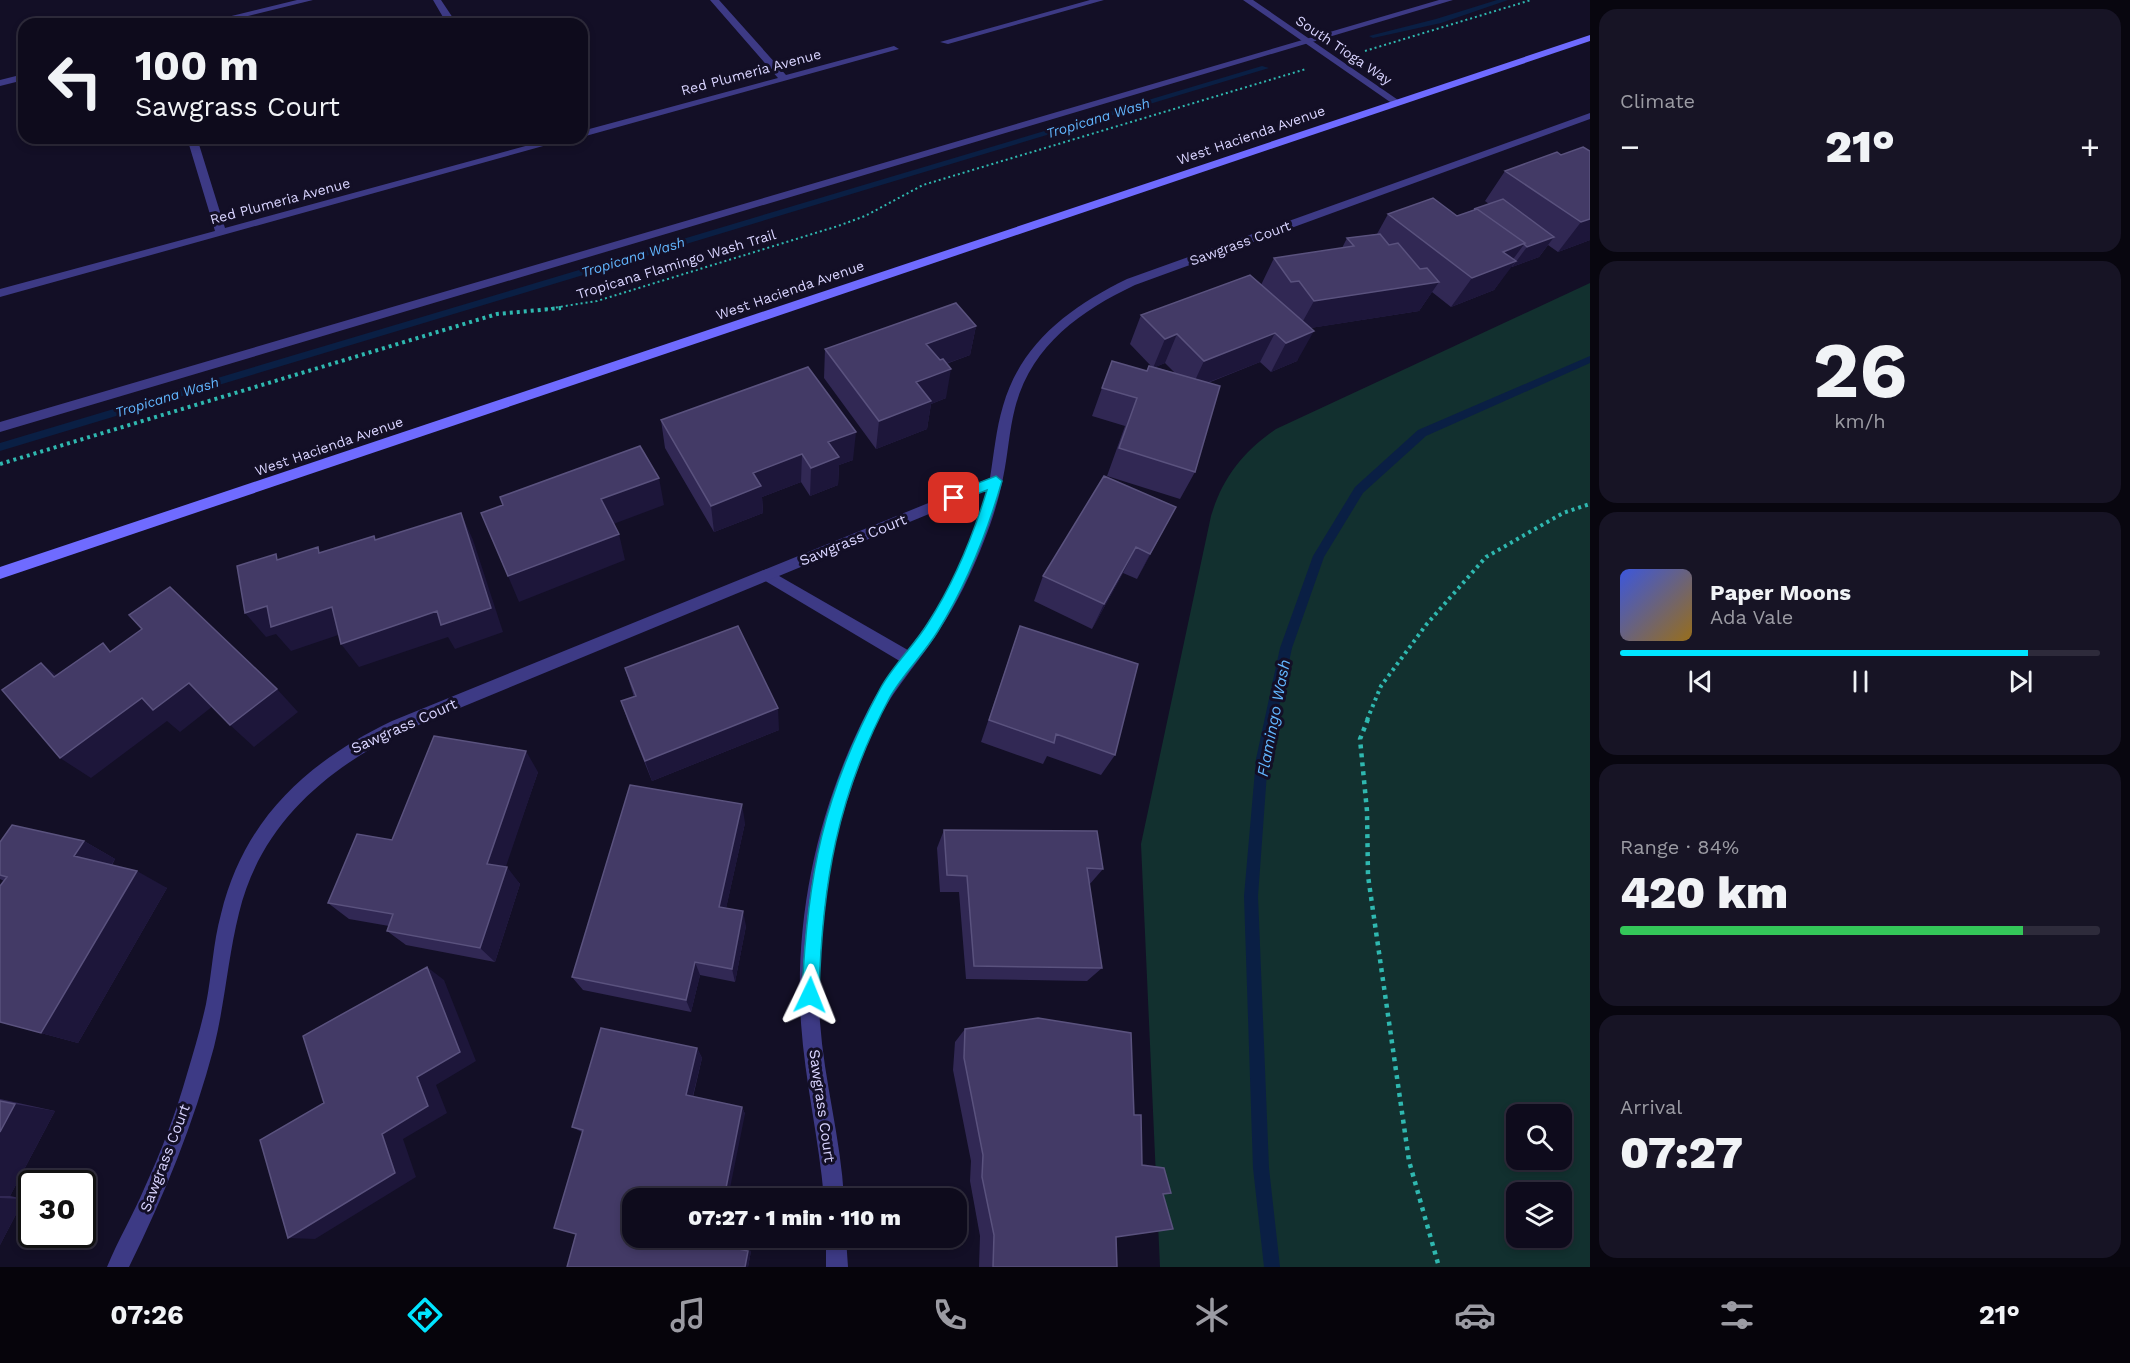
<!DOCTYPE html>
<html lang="en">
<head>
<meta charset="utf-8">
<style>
	body { margin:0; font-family:"Work Sans",sans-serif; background:#171425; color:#f1f3f6; height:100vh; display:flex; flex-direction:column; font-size:22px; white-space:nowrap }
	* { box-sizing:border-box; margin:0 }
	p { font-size:20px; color:#9b9ba3 }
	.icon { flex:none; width:33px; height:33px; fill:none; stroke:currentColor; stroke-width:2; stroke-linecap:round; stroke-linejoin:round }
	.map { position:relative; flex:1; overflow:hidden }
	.panel { display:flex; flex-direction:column; gap:9px; padding:9px; background:#08060f; width:540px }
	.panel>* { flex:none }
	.hud { position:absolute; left:18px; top:18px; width:570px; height:126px; border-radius:18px; box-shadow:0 3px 9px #0003,0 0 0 2px #2e2b3b; background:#0e0b1c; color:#f1f3f6; overflow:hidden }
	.tools { position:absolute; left:1506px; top:1104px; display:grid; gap:12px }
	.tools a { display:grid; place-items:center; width:66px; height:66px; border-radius:12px; background:#0e0b1c; box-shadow:0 3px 9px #0003,0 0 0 2px #2e2b3b; font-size:30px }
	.speed { position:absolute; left:18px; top:1170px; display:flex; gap:12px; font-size:30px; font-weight:700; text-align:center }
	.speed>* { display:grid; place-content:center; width:78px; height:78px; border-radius:50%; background:#0e0b1c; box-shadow:0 3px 9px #0003,0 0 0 2px #2e2b3b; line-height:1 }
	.speed .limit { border:3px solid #111; border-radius:9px; background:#fff; color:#111 }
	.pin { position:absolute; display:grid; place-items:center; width:51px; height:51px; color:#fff; margin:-26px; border-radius:12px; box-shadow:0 3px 9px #0006 }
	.me { position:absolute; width:66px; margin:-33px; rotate:2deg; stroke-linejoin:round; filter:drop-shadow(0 0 4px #0008) }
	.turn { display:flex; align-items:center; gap:21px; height:126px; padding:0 18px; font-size:27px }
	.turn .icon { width:78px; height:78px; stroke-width:2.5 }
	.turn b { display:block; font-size:42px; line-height:51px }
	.big { font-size:45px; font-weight:800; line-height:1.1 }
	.panel .tile { flex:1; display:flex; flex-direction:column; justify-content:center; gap:9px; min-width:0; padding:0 21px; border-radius:18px; background:#171425 }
	.panel .dial { align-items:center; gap:0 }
	.dial b { font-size:78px; line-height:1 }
	.song { display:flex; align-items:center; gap:18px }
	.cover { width:72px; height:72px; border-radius:9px; background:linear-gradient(135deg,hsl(230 70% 55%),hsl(40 70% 35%)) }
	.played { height:6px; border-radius:3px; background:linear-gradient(90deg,#00e5ff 85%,#2e2b3b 85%) }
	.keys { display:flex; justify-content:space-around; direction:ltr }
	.heat { display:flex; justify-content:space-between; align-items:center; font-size:33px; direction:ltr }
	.charge { height:9px; border-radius:4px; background:linear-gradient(90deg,#34c759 84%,#2e2b3b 0) }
	.trip { position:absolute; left:622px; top:1188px; width:345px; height:60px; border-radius:18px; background:#0e0b1c; box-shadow:0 3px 9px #0003,0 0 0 2px #2e2b3b; font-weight:800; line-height:60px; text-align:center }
	.tabs { display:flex; height:96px; justify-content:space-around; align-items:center; background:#06040b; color:#9b9ba3 }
	.tabs .icon { width:42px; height:42px }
	.tabs .current { color:#00e5ff }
	.tabs b { font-size:27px; color:#f1f3f6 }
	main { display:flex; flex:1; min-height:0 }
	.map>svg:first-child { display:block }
	.green { fill:#12302f; fill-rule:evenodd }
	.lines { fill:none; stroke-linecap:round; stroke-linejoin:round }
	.stream { fill:#0a1f44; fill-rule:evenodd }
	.path-far2 { stroke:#2fb8b0; stroke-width:2; stroke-dasharray:2 3; stroke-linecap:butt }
	.path-far1 { stroke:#2fb8b0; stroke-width:4; stroke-dasharray:3 4; stroke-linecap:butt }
	.path { stroke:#2fb8b0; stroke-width:4.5; stroke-dasharray:4 5; stroke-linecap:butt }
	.service { fill:#3d3a85; fill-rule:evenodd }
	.minor { fill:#3d3a85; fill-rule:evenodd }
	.secondary { fill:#6f6bff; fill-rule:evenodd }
	.wall { fill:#312854; fill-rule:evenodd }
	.shaded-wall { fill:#1d163a }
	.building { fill:#433a66; stroke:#5a527e; stroke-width:1.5 }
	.route { fill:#00e5ff; stroke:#0095a6; stroke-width:1.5 }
	.labels { text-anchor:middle; stroke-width:6; stroke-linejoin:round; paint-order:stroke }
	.far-street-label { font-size:14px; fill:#d9d4ff; stroke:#130f26 }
	.far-water-label { font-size:14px; font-style:italic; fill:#62b6ff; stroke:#130f26 }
	.street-label { font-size:15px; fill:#d9d4ff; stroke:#130f26 }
	.water-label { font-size:16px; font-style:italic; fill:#62b6ff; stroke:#130f26 }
</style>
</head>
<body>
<main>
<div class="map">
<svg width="1590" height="1267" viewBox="0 0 1590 1267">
	<rect width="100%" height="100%" fill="#130f26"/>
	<!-- green -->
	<path class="green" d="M 1590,283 L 1590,1267 L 1160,1267 L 1141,844 L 1211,516 C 1223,477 1243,452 1276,429 ZM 1516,1114 L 1562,1114 L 1562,1160 L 1516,1160 ZM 1516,1192 L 1562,1192 L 1562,1238 L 1516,1238 Z"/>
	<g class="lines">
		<!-- stream -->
		<path class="stream" d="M 1497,0 L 1508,0 L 1441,23 L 1373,38 L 1369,36 L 1436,19 Z
			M 1262,66 L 1269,68 L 0,451 L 0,443 Z
			M 1590,356 L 1590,363 L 1426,436 L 1363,493 L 1324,557 L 1292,648 L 1268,759 L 1258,896 L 1269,1168 L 1280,1267 L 1264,1267 L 1253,1168 L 1244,896 L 1256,759 L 1280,648 L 1313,556 L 1355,487 L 1418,430 Z"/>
		<!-- path-far2 -->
		<path class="path-far2" d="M 1365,51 L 1531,0
			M 546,309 L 597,301 L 838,226 L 865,216 L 923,185 L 1306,69"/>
		<!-- path-far1 -->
		<path class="path-far1" d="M 0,464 L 497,314 L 561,308
			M 1367,720 L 1381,686 L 1426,625 L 1486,557 L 1563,513 L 1590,504"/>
		<!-- path -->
		<path class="path" d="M 1368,719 L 1360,739 L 1367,811 L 1368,876 L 1409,1161 L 1439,1267"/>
		<!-- service -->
		<path class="service" d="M 1439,0 L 1453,0 L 0,432 L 0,422 Z
			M 767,569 L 913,653 L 916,658 L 913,663 L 908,665 L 903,663 L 762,579 L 760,575 L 762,571 Z"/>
		<!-- minor -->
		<path class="minor" d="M 297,0 L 313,0 L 216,24 L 199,24 Z
			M 433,0 L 441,0 L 457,24 L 447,24 Z
			M 710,0 L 719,0 L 786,75 L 894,46 L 899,49 L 582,137 L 582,131 L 778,78 Z
			M 1090,0 L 1104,0 L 948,44 L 940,42 Z
			M 1243,0 L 1253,0 L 1401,102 L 1393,104 Z
			M 24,74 L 24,80 L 0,86 L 0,80 Z
			M 1590,113 L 1590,119 L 1135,285 C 1080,311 1031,346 1015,408 C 1009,431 1008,455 1003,478 C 999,499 992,521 984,541 C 972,572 957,604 938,632 C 918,664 892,690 876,725 C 834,818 813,920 820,1022 C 824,1081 841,1139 844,1198 L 824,1198 C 819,1139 805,1082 801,1023 C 794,914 819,804 869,708 C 885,676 909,652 928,622 C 955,582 974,537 987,490 L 404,731 C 326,769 260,825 239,913 C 228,957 225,1003 214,1047 C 194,1123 164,1196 129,1267 L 107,1267 C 118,1240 133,1215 144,1189 C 161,1152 176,1113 187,1074 C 194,1051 201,1027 206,1004 C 212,974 213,943 221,914 C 244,819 307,762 392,721 L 990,478 C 994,454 996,429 1003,406 C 1021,343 1070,307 1127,279 Z
			M 187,138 L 197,138 L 225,228 L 555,138 L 572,138 L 0,297 L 0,289 L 215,231 Z
			M 826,1238 L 846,1238 L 848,1267 L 826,1267 Z"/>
		<!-- secondary -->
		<path class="secondary" d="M 1590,35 L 1590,41 L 0,579 L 0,567 Z"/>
	</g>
	<!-- wall -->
	<path class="wall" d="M 1590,151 L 1590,240 L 1558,252 L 1548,245 L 1539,257 L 1512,267 L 1511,266 L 1494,290 L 1451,307 L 1432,292 L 1419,311 L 1310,328 L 1297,361 L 1271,372 L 1260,362 L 1208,383 L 1195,472 L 1180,499 L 1107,476 L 1125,426 L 1092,416 L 1102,388 L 1146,371 L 1151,366 L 1130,344 L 1141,315 L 1261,285 L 1274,258 L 1342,248 L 1347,238 L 1377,234 L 1388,214 L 1457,216 L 1489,204 L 1485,201 L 1505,171 L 1561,155 ZM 1165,363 L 1175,373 L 1155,367 Z
		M 976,326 L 970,355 L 946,364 L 946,398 L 931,404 L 927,429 L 876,449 L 824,378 L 825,349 Z
		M 661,420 L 853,460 L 839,465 L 838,485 L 810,496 L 801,482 L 762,497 L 763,513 L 714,532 L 665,448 Z
		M 1176,507 L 1137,579 L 1123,573 L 1092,629 L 1034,601 L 1043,576 Z
		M 1020,626 L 1115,755 L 1101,775 L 1047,756 L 1043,764 L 981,742 Z
		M 625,668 L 779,730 L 652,781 L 629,724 L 621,701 L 634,697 Z
		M 538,772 L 505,867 L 520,884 L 495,962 L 406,945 L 387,931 L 389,926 L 349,919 L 328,903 L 392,840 Z
		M 745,823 L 726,908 L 746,926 L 735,982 L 700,975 L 691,1012 L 583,990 L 572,977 Z
		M 944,830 L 1103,869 L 1089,885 L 1102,968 L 1087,981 L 966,979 L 959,892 L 940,892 L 937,848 Z
		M 84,841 L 115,859 L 112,865 L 167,888 L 78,1043 L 0,1022 L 0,886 L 4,881 L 0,879 L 0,842 Z
		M 965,1029 L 1134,1115 L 1142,1165 L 1163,1194 L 1116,1237 L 1117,1267 L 979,1267 L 980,1236 L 970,1181 L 971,1161 L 953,1070 L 955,1042 Z
		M 697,1048 L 702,1058 L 693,1097 L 742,1107 L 745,1114 L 633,1198 L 700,1238 L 700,1239 L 751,1251 L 748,1267 L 576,1234 L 582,1132 L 572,1127 Z
		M 0,1099 L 55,1111 L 10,1196 L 24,1199 L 0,1245 Z"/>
	<!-- shaded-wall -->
	<path class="shaded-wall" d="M 1590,219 L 1590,240 L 1558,252 L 1581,222 Z
		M 1554,237 L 1539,257 L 1512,267 L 1527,247 Z
		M 1525,243 L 1511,262 L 1516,261 L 1494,290 L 1451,307 L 1472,278 L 1503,252 Z
		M 1439,282 L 1419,311 L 1298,330 L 1314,301 Z
		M 976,326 L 970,355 L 922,372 L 926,344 Z
		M 1314,331 L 1297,361 L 1271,372 L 1286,343 Z
		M 1275,333 L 1260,362 L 1191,389 L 1204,361 Z
		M 1177,334 L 1165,363 L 1153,368 L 1165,339 Z
		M 951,369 L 946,398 L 931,404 L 927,429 L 876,449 L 879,421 L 916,382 Z
		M 856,432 L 853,460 L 839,465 L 838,485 L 810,496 L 811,468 L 828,442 Z
		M 802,454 L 801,482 L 762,497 L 763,513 L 714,532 L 711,506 L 753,473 Z
		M 659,478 L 664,505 L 608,526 L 601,499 Z
		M 1176,507 L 1162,533 L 1137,579 L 1150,554 Z
		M 461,513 L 473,540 L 503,632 L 455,649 L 448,637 L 359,667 L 341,644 Z
		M 619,534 L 625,560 L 519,602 L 508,576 Z
		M 1136,547 L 1123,573 L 1092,629 L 1104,604 Z
		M 267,606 L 332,607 L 350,631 L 291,651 L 276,634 L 266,637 L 245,613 Z
		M 41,663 L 71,686 L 54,677 Z
		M 189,683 L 213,706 L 180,732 L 167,721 L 91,778 L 60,758 L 142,698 Z
		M 277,689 L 298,712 L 254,747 L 230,725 Z
		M 778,708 L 779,730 L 652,781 L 645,761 Z
		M 526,751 L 538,772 L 501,881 L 487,864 Z
		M 742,804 L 745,823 L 723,922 L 719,907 Z
		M 84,841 L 115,859 L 106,873 L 74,856 Z
		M 507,867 L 520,884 L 495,962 L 480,948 Z
		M 137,871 L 167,888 L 78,1043 L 41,1033 Z
		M 743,911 L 746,926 L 735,982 L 732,969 Z
		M 695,962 L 700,975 L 691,1012 L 686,1000 Z
		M 427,967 L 444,980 L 476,1061 L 436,1085 L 447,1113 L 403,1139 L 416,1177 L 315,1239 L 288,1238 L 382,1134 L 417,1077 Z
		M 697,1048 L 702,1058 L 691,1103 L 686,1095 Z
		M 15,1104 L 55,1111 L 10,1196 L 0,1196 L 0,1132 Z
		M 742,1107 L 745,1114 L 728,1198 L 724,1198 Z
		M 0,1198 L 24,1199 L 0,1245 Z
		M 748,1251 L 751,1251 L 748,1267 L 745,1267 Z"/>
	<!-- building -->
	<path class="building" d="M 1583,147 L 1590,151 L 1590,219 L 1581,222 L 1505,171 L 1557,152 L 1561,155 Z
		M 1433,198 L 1457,216 L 1477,209 L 1525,243 L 1503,252 L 1516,261 L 1472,278 L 1388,214 Z
		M 1503,199 L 1554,237 L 1527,247 L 1524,244 L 1525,243 L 1477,209 L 1474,209 Z
		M 1380,234 L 1389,245 L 1398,243 L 1420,269 L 1427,268 L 1439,282 L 1314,301 L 1299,281 L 1291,282 L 1274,258 L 1354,246 L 1347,238 Z
		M 1250,275 L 1314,331 L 1286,343 L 1275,333 L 1204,361 L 1177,334 L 1165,339 L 1141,315 Z
		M 956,303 L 976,326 L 926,344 L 940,360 L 943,359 L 951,369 L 916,382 L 931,401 L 879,421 L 825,349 Z
		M 1112,361 L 1147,371 L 1149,366 L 1220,386 L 1195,472 L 1119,448 L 1137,398 L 1102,388 Z
		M 808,367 L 856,432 L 828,442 L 839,457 L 811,468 L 802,454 L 753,473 L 761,486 L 711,506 L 661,420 Z
		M 640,446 L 659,478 L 601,499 L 619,534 L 508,576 L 481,513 L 503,505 L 500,497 Z
		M 1104,476 L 1176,507 L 1150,554 L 1136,547 L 1104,604 L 1043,576 Z
		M 461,513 L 491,608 L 441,625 L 437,611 L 341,644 L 332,607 L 271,627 L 267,606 L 245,613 L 237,566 L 276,554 L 277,560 L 318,547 L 319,553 L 374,536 L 375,540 Z
		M 170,587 L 277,689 L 230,725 L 189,683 L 153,710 L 142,698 L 60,758 L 2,690 L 41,663 L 54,677 L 103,643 L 110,652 L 142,629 L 129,615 Z
		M 738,626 L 778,708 L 645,761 L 621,701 L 636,696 L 625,668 Z
		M 1020,626 L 1138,664 L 1115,755 L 1056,734 L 1054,743 L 989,720 Z
		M 434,736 L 526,751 L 487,864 L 507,867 L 480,948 L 387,931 L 393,914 L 328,903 L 357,834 L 392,840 Z
		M 630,785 L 742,804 L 719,907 L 743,911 L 732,969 L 695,962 L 686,1000 L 572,977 Z
		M 12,825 L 84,841 L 74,856 L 137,871 L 41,1033 L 0,1022 L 0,886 L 7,877 L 0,875 L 0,842 Z
		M 944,830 L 1097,831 L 1103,869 L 1087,868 L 1102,968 L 974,966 L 967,876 L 947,875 Z
		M 427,967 L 460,1052 L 417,1077 L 428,1106 L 382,1134 L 395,1173 L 288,1238 L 260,1140 L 324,1103 L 303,1036 Z
		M 1038,1018 L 1131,1033 L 1134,1115 L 1141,1115 L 1142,1165 L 1164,1168 L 1171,1193 L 1163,1194 L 1173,1229 L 1116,1237 L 1117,1267 L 993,1267 L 994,1235 L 982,1177 L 983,1155 L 964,1058 L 965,1029 Z
		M 601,1028 L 697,1048 L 686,1095 L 742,1107 L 724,1198 L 633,1198 L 633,1238 L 694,1238 L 694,1239 L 748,1251 L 745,1267 L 567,1267 L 576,1234 L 554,1228 L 583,1130 L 572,1127 Z
		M 0,1101 L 15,1104 L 0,1132 Z"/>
	<!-- route -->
	<path class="route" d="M 996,476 L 1002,481 C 987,533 967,584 938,631 C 924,654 903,674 890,697 C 837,796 822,884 819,995 L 816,1001 L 810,1003 L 804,1001 L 802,995 C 807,877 823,794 880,689 C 893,665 914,646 928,623 C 955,581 973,536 987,490 L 954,503 L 948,498 L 950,494 Z"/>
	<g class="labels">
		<!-- far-street labels -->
		<g class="far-street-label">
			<text transform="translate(1344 50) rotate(34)" y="5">South Tioga Way</text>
			<text transform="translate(751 72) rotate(-15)" y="5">Red Plumeria Avenue</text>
			<text transform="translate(1251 135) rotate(-19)" y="5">West Hacienda Avenue</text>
			<text transform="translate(280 201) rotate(-15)" y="5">Red Plumeria Avenue</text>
			<text transform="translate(1240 243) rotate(-20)" y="5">Sawgrass Court</text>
			<text transform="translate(676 264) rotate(-17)" y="5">Tropicana Flamingo Wash Trail</text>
			<text transform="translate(790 290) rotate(-19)" y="5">West Hacienda Avenue</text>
			<text transform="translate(329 446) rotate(-19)" y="5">West Hacienda Avenue</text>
		</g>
		<!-- far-water labels -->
		<g class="far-water-label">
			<text transform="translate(1098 118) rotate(-17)" y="5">Tropicana Wash</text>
			<text transform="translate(633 257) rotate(-17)" y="5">Tropicana Wash</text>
			<text transform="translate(167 397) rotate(-17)" y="5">Tropicana Wash</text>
		</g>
		<!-- street labels -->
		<g class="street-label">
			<text transform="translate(853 540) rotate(-22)" y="5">Sawgrass Court</text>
			<text transform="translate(404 726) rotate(-24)" y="5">Sawgrass Court</text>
			<text transform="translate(822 1106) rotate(82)" y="5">Sawgrass Court</text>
			<text transform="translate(165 1158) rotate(-69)" y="5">Sawgrass Court</text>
		</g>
		<!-- water labels -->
		<g class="water-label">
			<text transform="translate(1273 718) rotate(-79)" y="6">Flamingo Wash</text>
		</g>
	</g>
</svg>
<div class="tools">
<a><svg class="icon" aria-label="search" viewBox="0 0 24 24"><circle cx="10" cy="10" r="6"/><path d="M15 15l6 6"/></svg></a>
<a><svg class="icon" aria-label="layers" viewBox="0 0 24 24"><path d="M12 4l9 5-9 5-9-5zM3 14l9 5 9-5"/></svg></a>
</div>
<div class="speed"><div class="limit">30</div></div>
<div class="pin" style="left:954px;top:498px;background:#d93025"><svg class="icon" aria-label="arrive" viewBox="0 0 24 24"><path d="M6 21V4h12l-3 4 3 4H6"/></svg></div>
<svg class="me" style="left:810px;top:995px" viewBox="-20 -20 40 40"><path d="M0-17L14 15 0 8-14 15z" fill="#00e5ff" stroke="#fff" stroke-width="4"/></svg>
<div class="trip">07:27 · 1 min · 110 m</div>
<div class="hud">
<div class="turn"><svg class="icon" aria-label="left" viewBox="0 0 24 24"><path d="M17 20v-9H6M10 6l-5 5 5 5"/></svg><div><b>100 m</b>Sawgrass Court</div></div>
</div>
</div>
<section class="panel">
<div class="tile"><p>Climate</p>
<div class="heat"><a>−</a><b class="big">21°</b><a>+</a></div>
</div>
<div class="tile dial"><b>26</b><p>km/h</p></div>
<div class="tile">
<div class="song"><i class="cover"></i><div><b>Paper Moons</b><p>Ada Vale</p></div></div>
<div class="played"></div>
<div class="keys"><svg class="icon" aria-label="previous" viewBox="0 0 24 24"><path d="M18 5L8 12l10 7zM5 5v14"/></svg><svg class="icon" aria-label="pause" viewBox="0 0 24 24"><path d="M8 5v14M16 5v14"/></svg><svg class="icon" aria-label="next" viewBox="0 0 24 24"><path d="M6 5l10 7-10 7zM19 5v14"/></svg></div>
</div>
<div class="tile"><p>Range · 84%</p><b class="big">420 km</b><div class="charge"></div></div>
<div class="tile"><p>Arrival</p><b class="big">07:27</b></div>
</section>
</main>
<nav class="tabs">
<b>07:26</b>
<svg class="icon current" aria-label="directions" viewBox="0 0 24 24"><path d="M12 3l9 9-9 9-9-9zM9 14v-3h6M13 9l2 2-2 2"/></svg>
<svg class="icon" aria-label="music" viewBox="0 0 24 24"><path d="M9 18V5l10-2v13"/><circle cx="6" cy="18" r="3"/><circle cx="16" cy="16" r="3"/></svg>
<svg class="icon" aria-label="phone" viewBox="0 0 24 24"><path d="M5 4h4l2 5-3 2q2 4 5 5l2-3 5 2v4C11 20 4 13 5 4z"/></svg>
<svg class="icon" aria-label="climate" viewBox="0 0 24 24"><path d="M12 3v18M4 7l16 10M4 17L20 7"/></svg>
<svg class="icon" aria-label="car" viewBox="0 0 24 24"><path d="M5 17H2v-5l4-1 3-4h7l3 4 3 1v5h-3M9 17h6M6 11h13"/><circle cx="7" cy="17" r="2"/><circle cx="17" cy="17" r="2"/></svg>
<svg class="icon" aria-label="filters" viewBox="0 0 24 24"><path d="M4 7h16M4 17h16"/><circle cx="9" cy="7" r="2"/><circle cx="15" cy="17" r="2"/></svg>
<b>21°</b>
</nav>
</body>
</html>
